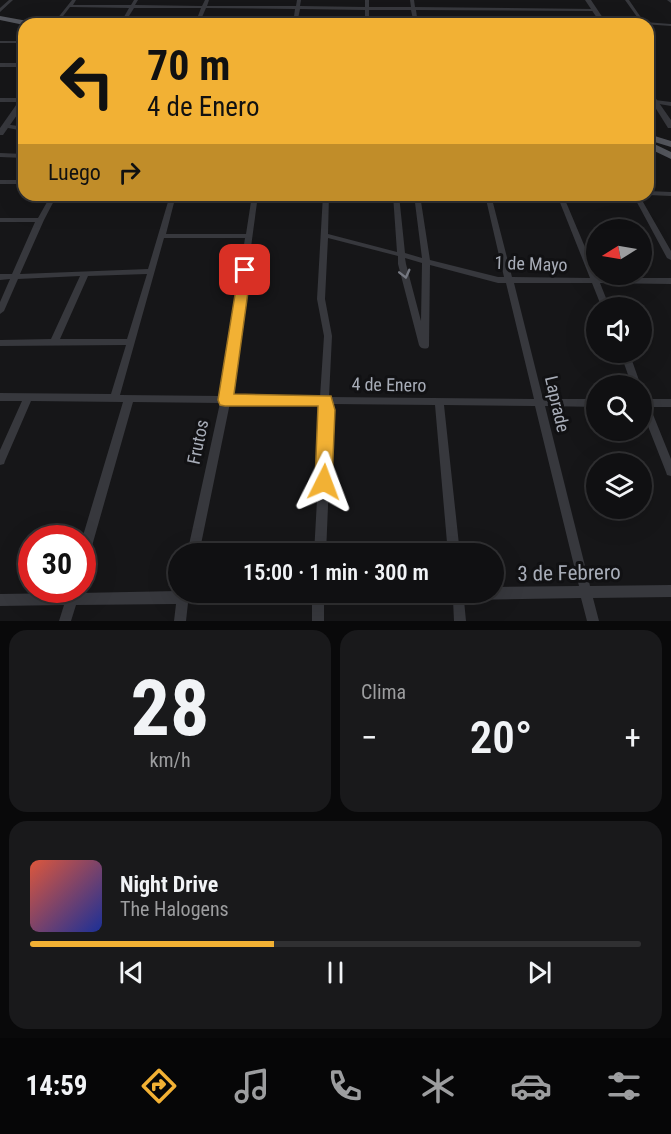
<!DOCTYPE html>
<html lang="es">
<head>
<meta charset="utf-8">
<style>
	body { margin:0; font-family:"Roboto Condensed",sans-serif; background:#19191b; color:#f1f3f6; height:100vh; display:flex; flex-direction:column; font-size:22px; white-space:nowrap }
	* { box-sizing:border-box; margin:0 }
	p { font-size:20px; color:#9c9d9f }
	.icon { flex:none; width:33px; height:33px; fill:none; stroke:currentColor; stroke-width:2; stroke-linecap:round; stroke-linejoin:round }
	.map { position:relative; height:621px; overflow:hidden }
	.sheet { display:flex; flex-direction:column; gap:9px; padding:9px; background:#09090a; flex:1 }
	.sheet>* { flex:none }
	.top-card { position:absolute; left:18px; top:18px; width:636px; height:183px; border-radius:18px; box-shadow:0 6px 24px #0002,0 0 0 2px #303032; background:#f2b134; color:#111; overflow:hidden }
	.needle { width:39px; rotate:259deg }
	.controls { position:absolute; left:586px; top:219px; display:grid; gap:12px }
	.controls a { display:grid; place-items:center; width:66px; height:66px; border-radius:50%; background:#101012; box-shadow:0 6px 24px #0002,0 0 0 2px #303032; font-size:30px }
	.speed { position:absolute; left:18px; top:525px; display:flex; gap:12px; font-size:30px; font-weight:700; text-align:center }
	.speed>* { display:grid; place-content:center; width:78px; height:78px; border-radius:50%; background:#101012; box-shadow:0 6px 24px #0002,0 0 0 2px #303032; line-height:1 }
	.speed .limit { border:9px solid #d22; background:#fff; color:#111 }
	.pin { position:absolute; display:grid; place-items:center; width:51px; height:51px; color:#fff; margin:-26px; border-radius:12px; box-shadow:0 3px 9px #0006 }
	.me { position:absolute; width:66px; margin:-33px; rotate:3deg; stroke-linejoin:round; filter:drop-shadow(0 0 4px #0008) }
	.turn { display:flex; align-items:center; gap:21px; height:126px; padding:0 30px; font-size:27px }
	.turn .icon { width:78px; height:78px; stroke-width:2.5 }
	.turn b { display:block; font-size:42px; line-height:51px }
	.then { display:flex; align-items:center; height:57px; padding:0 30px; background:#0003; gap:12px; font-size:22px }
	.big { font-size:45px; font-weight:600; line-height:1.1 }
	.sheet .card { flex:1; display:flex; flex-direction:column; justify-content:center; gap:9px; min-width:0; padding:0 21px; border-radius:18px; background:#19191b }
	.sheet .dial { align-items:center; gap:0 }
	.dial b { font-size:78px; line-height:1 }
	.song { display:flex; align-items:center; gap:18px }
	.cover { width:72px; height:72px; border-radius:9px; background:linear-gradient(135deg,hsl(10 70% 55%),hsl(230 70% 35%)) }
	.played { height:6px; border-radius:3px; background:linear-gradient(90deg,#f2b134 40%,#303032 40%) }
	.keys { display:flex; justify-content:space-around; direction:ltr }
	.heat { display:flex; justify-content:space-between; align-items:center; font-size:33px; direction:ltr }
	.sheet .tiles { flex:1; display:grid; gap:9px; grid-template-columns:1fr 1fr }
	.card:last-child { grid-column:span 2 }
	.trip { position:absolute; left:168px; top:543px; width:336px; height:60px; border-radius:30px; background:#101012; box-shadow:0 6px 24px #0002,0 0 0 2px #303032; font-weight:600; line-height:60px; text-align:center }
	.tab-bar { display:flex; height:96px; justify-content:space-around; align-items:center; background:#060607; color:#9c9d9f }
	.tab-bar .icon { width:42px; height:42px }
	.tab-bar .current { color:#f2b134 }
	.tab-bar b { font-size:27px; color:#f1f3f6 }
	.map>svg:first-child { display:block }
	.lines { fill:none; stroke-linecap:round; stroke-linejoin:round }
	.minor { fill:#37383d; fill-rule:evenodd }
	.tertiary { fill:#37383d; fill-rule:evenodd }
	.primary { fill:#53555c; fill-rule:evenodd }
	.oneway { stroke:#757881 }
	.route { fill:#f2b134; stroke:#9d7322; stroke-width:1.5 }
	.labels { text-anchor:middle; stroke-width:6; stroke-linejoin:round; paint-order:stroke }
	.street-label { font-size:18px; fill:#a8adb8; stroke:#111113 }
	.near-street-label { font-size:21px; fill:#a8adb8; stroke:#111113 }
</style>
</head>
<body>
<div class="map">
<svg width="671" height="621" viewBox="0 0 671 621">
	<rect width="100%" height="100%" fill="#161618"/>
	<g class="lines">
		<!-- minor -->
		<path class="minor" d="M 9,0 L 13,0 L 0,12 L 0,8 Z
			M 72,0 L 76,0 L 73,5 L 131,5 L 134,0 L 138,0 L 135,5 L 202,6 L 205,0 L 209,0 L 207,6 L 296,6 L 297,0 L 301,0 L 300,6 L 365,7 L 365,0 L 369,0 L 369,7 L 411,7 L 410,0 L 414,0 L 415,7 L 595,9 L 597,10 L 595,11 L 416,10 L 418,24 L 414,24 L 411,10 L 369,10 L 369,24 L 365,24 L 365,10 L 300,9 L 297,24 L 293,24 L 295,9 L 206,8 L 199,24 L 195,24 L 201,8 L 134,8 L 124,24 L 120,24 L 129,8 L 70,7 L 57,24 L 53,24 Z
			M 625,0 L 629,0 L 644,22 L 671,24 L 671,26 L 600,21 L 600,20 L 602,19 L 640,21 Z
			M 667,0 L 671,0 L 671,3 Z
			M 0,41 L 24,41 L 24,43 L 0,43 Z
			M 0,63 L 24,63 L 24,67 L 0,67 Z
			M 0,98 L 24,98 L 24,102 L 0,102 Z
			M 655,100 L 671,102 L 671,106 L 653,103 L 652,102 Z
			M 5,124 L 24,127 L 24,131 L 3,127 L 3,125 Z
			M 0,153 L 24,154 L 24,158 L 0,157 Z
			M 0,180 L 24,180 L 24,184 L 0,184 Z
			M 648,191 L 671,192 L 671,196 L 648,195 Z
			M 51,195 L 57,195 L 44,220 L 20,274 L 148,269 L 170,195 L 176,195 L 166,234 L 246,234 L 252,195 L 258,195 L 231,396 L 320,397 L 324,336 L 317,299 L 323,195 L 329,195 L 328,234 L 397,252 L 393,195 L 399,195 L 405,253 L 422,258 L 414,195 L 420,195 L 430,260 L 498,277 L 504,277 L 485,195 L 491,195 L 512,277 L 590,278 L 557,195 L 563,195 L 598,278 L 671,278 L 671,284 L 600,283 L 610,308 L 602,308 L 592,283 L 514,283 L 543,399 L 597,399 L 597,407 L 545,406 L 590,586 L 671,585 L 671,597 L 593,598 L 599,621 L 587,621 L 581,598 L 464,600 L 466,621 L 454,621 L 453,600 L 324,602 L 324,621 L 312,621 L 312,602 L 188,603 L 186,621 L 174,621 L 176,604 L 76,605 L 71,621 L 59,621 L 64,605 L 0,606 L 0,594 L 67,593 L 68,590 L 80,590 L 79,593 L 178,591 L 178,592 L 494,592 L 494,587 L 579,586 L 535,406 L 444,405 L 460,554 L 448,554 L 435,405 L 331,404 L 332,410 L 326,554 L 314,554 L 322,410 L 321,404 L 230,403 L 199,554 L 187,554 L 220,403 L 133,402 L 88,560 L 86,564 L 82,565 L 82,539 L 123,402 L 31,401 L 5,461 L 4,464 L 0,465 L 0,450 L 22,401 L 0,401 L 0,393 L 111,394 L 126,345 L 0,346 L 0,340 L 51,339 L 80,276 L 18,279 L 4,311 L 0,314 L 0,302 L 10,279 L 0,280 L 0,274 L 12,274 L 35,222 L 0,222 L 0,218 L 38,218 ZM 164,238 L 245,238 L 222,396 L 120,395 ZM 328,238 L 398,256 L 398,264 L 419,345 C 421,349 424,349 428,348 L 429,346 L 430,265 L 498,283 L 506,283 L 534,399 L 329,397 L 332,336 L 325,299 ZM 405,258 L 422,263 L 421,321 L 406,264 ZM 147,274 L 127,339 L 60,339 L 88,276 Z
			M 633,195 L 639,195 L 671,251 L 671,260 L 667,258 Z
			M 620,352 L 629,352 L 641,386 L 632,386 Z
			M 642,395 L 645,396 L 647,399 L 671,399 L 671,407 L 650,407 L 671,459 L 671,476 L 667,475 L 666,472 L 642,411 Z"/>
		<!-- tertiary -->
		<path class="tertiary" d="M 585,0 L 591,0 L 607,24 L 601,24 Z
			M 648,89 L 650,90 L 671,120 L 671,128 L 668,128 L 648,96 Z
			M 21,98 L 24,98 L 24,105 L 3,135 L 0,135 L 0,128 Z"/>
		<!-- primary -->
		<path class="primary" d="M 0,16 L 33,22 L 37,24 L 24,25 L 0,20 Z
			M 648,134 L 671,141 L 671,147 L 648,140 Z
			M 648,141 L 671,152 L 671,159 L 648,148 Z"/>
	</g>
	<!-- one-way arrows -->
	<defs><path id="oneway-chevron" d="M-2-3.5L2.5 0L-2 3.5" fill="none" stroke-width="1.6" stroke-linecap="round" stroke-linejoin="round" transform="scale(1.5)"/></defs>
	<use class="oneway" href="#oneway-chevron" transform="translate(405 274) rotate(76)"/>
	<!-- route -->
	<path class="route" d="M 245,266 L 251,270 L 234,394 L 331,396 L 335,410 L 332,482 L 330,487 L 324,489 L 317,487 L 315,482 L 318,406 L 225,406 L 220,405 L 218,400 L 239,270 Z"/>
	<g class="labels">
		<!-- street labels -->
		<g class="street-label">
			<text transform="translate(531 264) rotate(2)" y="6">1 de Mayo</text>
			<text transform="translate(389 385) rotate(1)" y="6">4 de Enero</text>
			<text transform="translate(557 404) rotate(77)" y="6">Laprade</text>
			<text transform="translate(198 442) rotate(-78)" y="6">Frutos</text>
		</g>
		<!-- near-street labels -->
		<g class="near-street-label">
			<text transform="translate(569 573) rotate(-1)" y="7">3 de Febrero</text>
		</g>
	</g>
</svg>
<div class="controls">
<a><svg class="needle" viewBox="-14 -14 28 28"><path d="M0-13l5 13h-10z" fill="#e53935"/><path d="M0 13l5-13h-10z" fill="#9c9d9f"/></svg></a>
<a><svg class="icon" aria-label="sound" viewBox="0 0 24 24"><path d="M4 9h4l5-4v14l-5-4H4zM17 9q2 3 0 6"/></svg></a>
<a><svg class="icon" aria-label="search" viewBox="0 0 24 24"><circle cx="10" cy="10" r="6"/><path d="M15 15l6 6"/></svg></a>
<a><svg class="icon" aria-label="layers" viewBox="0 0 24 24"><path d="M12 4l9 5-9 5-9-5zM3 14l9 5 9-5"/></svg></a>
</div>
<div class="speed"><div class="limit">30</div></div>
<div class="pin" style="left:245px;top:270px;background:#d93025"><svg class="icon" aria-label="arrive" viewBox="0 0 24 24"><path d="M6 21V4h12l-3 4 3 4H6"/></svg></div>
<svg class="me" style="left:324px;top:482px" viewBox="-20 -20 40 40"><path d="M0-17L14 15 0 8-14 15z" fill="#f2b134" stroke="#fff" stroke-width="4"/></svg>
<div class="trip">15:00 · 1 min · 300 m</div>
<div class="top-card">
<div class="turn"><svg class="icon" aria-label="left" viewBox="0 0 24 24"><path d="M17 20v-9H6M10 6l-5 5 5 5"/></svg><div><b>70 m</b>4 de Enero</div></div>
<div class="then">Luego<svg class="icon" aria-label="right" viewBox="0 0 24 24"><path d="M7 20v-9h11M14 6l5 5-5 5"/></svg></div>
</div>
</div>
<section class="sheet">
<div class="tiles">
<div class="card dial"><b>28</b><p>km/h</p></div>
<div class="card"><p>Clima</p>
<div class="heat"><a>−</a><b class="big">20°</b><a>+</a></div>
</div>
<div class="card">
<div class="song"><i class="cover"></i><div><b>Night Drive</b><p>The Halogens</p></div></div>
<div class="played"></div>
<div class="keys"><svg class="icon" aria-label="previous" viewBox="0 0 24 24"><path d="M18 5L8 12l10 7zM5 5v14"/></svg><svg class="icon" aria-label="pause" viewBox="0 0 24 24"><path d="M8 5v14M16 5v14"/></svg><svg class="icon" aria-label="next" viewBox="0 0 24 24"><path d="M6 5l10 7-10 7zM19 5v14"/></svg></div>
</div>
</div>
</section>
<nav class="tab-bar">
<b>14:59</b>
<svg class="icon current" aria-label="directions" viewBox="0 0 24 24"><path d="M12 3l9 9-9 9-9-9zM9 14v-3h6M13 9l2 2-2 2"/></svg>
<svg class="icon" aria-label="music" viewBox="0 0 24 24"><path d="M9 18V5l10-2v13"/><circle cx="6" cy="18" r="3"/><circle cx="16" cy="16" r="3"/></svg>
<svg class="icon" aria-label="phone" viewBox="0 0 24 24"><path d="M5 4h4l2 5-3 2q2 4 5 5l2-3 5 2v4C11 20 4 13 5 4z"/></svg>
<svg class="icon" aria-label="climate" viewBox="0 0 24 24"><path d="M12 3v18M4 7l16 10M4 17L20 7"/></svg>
<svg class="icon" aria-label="car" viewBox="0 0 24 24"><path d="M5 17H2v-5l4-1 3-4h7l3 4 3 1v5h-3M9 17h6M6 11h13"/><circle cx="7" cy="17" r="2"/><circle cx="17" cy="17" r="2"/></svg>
<svg class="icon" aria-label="filters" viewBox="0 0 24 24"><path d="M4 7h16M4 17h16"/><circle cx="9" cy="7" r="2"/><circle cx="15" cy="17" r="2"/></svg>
</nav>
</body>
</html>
